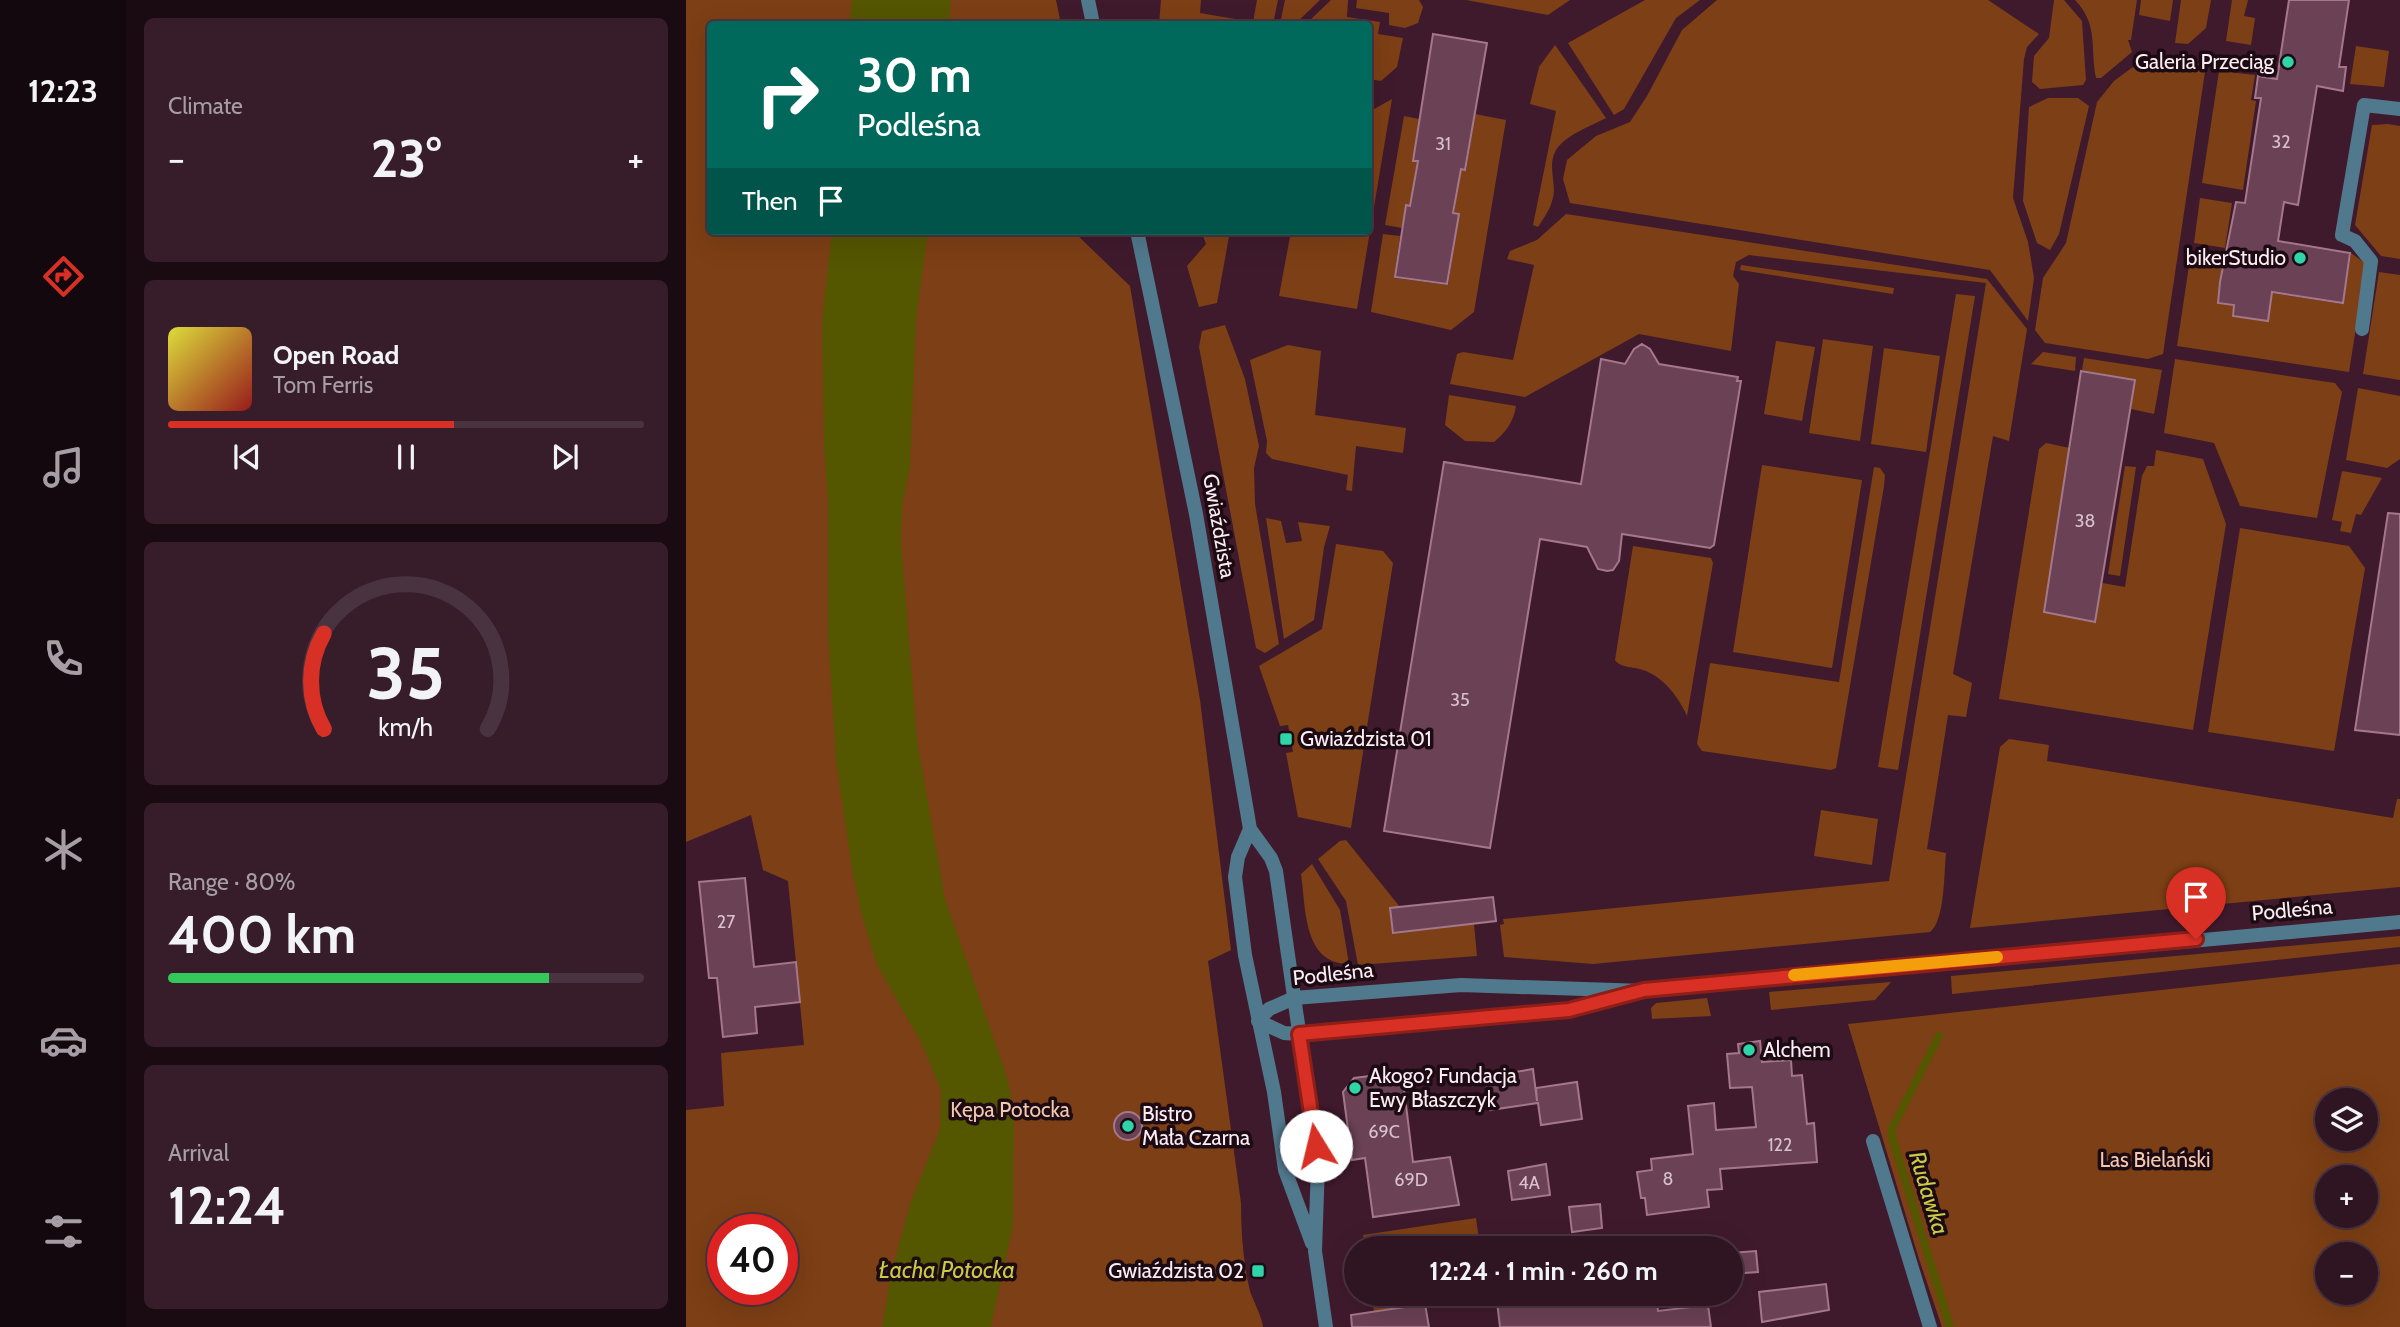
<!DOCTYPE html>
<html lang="en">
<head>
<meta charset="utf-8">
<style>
	body { margin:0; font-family:Cabin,sans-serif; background:#371d2a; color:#f1f3f6; height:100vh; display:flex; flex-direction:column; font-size:26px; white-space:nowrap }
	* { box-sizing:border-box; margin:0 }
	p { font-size:23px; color:#a79ea5 }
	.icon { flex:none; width:38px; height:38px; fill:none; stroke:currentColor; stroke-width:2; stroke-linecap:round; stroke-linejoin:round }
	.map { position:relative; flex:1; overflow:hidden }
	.drawer { display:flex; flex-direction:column; gap:18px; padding:18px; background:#1a0b13; width:560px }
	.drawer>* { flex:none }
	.banner { position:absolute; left:21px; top:21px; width:665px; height:214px; border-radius:7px; box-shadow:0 7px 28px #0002,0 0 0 2px #4a3340; background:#00695c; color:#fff; overflow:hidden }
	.fabs { position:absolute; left:1629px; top:1088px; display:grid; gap:14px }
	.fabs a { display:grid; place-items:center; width:63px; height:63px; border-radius:50%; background:#2f1422; box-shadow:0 7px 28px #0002,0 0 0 2px #4a3340; font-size:35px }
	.speed { position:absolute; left:21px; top:1214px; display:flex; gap:14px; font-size:35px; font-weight:700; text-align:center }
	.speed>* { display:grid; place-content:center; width:91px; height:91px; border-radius:50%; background:#2f1422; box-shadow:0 7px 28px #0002,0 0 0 2px #4a3340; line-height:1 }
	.speed .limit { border:10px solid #d22; background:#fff; color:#111 }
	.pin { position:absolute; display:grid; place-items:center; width:60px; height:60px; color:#fff; margin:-72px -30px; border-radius:50% 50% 50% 0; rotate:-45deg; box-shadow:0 0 7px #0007 }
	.pin .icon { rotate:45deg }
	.me { position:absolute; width:77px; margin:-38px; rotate:351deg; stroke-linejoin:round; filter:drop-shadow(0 0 5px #0008) }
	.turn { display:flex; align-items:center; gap:24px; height:147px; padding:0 35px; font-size:32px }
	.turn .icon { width:91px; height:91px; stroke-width:2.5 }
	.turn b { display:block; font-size:49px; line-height:60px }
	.then { display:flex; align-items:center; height:66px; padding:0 35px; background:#0003; gap:14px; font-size:26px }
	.big { font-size:52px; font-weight:800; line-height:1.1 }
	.drawer .card { flex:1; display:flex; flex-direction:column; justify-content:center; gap:10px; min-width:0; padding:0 24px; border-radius:10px; background:#371d2a }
	.drawer .dial { align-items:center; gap:0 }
	.dial svg { height:182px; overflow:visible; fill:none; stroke:#4a3340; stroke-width:7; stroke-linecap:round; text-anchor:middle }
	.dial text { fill:#f1f3f6; stroke:none }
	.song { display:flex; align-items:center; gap:21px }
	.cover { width:84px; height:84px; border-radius:10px; background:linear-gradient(135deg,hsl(60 70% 55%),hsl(0 70% 35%)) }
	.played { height:7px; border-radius:4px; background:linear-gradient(90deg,#d93025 60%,#4a3340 60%) }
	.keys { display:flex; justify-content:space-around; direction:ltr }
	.heat { display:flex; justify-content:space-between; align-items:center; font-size:38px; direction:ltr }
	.charge { height:10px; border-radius:5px; background:linear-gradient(90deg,#34c759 80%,#4a3340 0) }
	.trip { position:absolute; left:658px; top:1236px; width:399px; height:70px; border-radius:35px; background:#2f1422; box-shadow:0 7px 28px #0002,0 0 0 2px #4a3340; font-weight:800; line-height:70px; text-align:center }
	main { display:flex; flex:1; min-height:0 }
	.menu { display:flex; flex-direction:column; width:126px; justify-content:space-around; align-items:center; background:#13080e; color:#a79ea5 }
	.menu .icon { width:49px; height:49px }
	.menu .current { color:#d93025 }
	.menu b { font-size:32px; color:#f1f3f6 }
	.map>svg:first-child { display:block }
	.green { fill:#7d3f15; fill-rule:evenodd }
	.water { fill:#555600 }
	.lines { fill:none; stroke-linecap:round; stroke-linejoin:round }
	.stream { stroke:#555600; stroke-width:8 }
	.building { fill:#6b4155; stroke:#a4778b; stroke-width:2 }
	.minor { stroke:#51798d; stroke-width:14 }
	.tertiary { stroke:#51798d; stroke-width:14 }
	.route-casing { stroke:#8d1f18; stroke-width:18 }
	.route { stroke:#d93025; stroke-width:12 }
	.slow { stroke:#f59e0b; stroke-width:12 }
	.poi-dot { fill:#30d4a9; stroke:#1c0b13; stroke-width:2.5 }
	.labels { text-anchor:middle; stroke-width:7; stroke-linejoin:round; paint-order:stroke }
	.number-label { font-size:18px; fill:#d8c2cc }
	.poi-label { font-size:21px; fill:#fcedf3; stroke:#1c0b13; text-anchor:start }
	.street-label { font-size:21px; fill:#fcedf3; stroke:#1c0b13 }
	.park-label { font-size:21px; fill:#f4c7af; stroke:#1c0b13 }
	.water-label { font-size:23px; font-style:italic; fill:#c9cb46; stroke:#1c0b13 }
</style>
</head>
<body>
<main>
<nav class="menu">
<b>12:23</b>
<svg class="icon current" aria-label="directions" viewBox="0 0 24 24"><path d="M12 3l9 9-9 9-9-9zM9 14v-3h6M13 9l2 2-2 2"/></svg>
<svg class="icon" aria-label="music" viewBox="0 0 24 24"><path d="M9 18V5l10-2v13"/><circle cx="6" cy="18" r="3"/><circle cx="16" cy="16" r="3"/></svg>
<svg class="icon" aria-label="phone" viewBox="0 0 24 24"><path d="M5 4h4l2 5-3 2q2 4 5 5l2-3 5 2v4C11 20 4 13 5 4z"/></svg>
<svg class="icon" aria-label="climate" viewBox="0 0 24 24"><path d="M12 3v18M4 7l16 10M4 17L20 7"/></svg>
<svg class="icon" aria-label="car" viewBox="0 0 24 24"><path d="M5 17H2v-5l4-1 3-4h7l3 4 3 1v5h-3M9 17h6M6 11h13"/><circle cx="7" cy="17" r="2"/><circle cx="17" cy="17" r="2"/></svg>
<svg class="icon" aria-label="filters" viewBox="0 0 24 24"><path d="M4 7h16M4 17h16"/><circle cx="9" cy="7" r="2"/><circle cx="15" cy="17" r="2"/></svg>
</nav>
<section class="drawer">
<div class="card"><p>Climate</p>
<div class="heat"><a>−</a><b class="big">23°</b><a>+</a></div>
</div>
<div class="card">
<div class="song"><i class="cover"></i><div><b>Open Road</b><p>Tom Ferris</p></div></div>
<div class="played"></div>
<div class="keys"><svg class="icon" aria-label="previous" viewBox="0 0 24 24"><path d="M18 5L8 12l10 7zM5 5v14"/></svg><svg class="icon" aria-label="pause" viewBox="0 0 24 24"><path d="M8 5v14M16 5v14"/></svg><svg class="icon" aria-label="next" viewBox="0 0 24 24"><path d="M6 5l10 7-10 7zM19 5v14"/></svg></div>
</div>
<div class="card dial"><svg viewBox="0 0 100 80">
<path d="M14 69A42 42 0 1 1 86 69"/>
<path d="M14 69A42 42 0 0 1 14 27" stroke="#d93025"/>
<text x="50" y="56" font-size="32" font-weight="700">35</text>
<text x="50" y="72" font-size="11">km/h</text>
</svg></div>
<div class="card"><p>Range · 80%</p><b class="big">400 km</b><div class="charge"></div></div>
<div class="card"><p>Arrival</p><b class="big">12:24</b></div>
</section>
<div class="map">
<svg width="1714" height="1327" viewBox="0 0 1714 1327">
	<rect width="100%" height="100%" fill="#3f1a2d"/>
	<!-- green -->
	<path class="green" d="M 0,0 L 370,0 L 375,24 L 24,24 L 24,231 L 387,231 L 444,286 L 514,700 L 545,950 L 522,961 L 555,1203 C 555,1232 557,1262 564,1291 C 568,1303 575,1314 577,1327 L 0,1327 L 0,1110 L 38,1106 L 35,1053 L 118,1045 L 102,881 L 77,870 L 65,815 L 0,842 ZM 37,1230 L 96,1230 L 96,1290 L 37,1290 Z
		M 475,0 L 515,0 L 514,13 L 567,22 L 571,0 L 592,0 L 587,24 L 473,24 Z
		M 599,0 L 634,0 L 609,24 L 594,24 Z
		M 645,0 L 662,0 L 661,17 L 694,22 L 692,34 L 717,38 L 711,67 L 695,81 L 683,79 L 682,24 L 620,24 Z
		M 671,0 L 733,0 L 737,7 L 732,23 L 719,28 L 703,25 L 703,13 L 670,8 Z
		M 780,0 L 884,0 L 862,15 Z
		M 959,0 L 1014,0 L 990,18 L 938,109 L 928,115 L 882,43 Z
		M 1031,0 L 1302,0 L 1353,34 L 1341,47 L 1338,59 L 1327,198 L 1342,242 L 1348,278 L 1342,321 L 1304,270 L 884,203 L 877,179 L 881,160 L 910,136 L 944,122 L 961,96 L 996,30 Z
		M 1368,0 L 1378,0 L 1396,21 L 1400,80 L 1397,85 L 1354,89 L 1346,82 L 1348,56 L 1363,38 Z
		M 1389,0 L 1451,0 L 1445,40 L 1442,40 L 1446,52 L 1415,78 L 1410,78 L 1409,73 C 1405,43 1411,23 1389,0 Z
		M 1455,0 L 1487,0 L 1484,21 L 1453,15 Z
		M 1495,0 L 1525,0 L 1520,28 L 1502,44 L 1489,43 Z
		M 1546,0 L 1562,0 L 1558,16 L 1569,18 L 1565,45 L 1540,41 Z
		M 869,45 L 920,118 C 905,126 877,136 869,152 C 863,164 868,178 868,191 C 867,205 860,215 852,227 L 847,225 L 870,111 L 844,104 L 853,67 Z
		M 1670,46 L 1703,51 L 1698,87 L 1664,84 Z
		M 1469,57 L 1520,65 L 1477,354 L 1462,359 L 1359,343 L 1349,330 L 1357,278 L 1380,243 L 1411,102 L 1428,81 L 1447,67 Z
		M 1533,71 L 1569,75 L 1565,100 L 1570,101 L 1557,190 L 1516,183 Z
		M 1362,98 L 1392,98 L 1403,106 L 1373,234 L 1364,250 L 1351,243 L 1337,201 L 1343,107 Z
		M 706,99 L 671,309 L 593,296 L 605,231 L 682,231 L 683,112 Z
		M 784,113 L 820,120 L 788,312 L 765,330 L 685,312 L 697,234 L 714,236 L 708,278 L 762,285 L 773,214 L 768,213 L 775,170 L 780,170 L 787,127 L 782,125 Z
		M 718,116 L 733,119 L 727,161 L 731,162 L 724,205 L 720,205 L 716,228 L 699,225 Z
		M 1702,124 L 1714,126 L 1714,259 L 1695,256 L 1669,225 L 1686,125 Z
		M 1514,198 L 1546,203 L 1539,248 L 1508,243 Z
		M 880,214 L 1301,279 L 1341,329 L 1323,441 L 1307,436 L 1267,674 L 1286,683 L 1280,717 L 1262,715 L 1241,849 L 1260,853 C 1258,873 1259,921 1244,932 L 907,964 L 818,957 L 814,925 L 818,924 L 817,919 L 1203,881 L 1300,283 L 1063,255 L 1050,262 L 1047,276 L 1053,284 L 1045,351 L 953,334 L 839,397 L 764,384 L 771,354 L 777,352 L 827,360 L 848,265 L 821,259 L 824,251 L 851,240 Z
		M 515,231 L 544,231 L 531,303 L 513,307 L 501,266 L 520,244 Z
		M 1505,252 L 1537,258 L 1532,303 L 1548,305 L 1546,316 L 1582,321 L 1586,293 L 1657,304 L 1665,253 L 1680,264 L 1663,372 L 1491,346 Z
		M 1055,265 L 1208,288 L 1207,294 L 1054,270 Z
		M 1693,272 L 1714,275 L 1714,380 L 1677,374 Z
		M 1270,294 L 1289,296 L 1212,770 L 1192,767 Z
		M 539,325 L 559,379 L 573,446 L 568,468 L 569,504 L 593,644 L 579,653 L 570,648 L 513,347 L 516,331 Z
		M 1137,339 L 1187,346 L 1174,441 L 1123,433 Z
		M 1090,341 L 1129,347 L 1116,421 L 1078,414 Z
		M 602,345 L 635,351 L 629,415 L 720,428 L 717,453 L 670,446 L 666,491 L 660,490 L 662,475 L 586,459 L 580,453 L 581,441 L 564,360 Z
		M 1198,348 L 1254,356 L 1240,452 L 1185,444 Z
		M 1357,352 L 1390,357 L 1389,371 L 1345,364 Z
		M 1398,358 L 1476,370 L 1468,414 L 1445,409 L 1449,380 L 1396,370 Z
		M 1489,359 L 1649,383 L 1656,392 L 1631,518 L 1554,506 L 1528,443 L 1478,433 Z
		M 1672,388 L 1714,396 L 1714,459 L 1701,468 L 1660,460 Z
		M 763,395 L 830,406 C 828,421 820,432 808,442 L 779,441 L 759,425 Z
		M 1360,443 L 1384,448 L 1358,612 L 1409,623 L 1416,583 L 1439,587 L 1456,476 L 1461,466 L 1468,466 L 1470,450 L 1517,459 L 1540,524 L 1507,730 L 1313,699 L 1353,449 Z
		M 1076,465 L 1176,480 L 1146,668 L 1047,652 Z
		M 1439,466 L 1450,467 L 1434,576 L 1422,574 Z
		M 1188,467 L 1194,468 L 1199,475 L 1198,486 L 1150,768 L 1145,770 L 1016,751 L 1011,744 L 1024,663 L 1153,682 Z
		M 1656,471 L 1696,478 L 1675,515 L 1670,514 L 1665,533 L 1654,531 L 1656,522 L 1646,520 Z
		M 580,518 L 595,521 L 600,543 L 616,541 L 612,522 L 644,526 L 638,547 L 628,620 L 598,639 Z
		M 1554,528 L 1663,546 L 1679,568 L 1648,751 L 1522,732 Z
		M 650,544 L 697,551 L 707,563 L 665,828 L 612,817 L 600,753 L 607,752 L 602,725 L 594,726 L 573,666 L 636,629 Z
		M 947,546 L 1025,558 L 1027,563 L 1001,716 C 993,698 979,679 960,671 C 949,666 935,669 929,660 Z
		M 1323,739 L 1363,745 L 1361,761 L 1707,818 L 1711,799 L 1714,799 L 1714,887 L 1284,928 L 1314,747 Z
		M 1135,810 L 1192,819 L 1186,865 L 1128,856 Z
		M 660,840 L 714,907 L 704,908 L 707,932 L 788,924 L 791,956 L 672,965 L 660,901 L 632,859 L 654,841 Z
		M 626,864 L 654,910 L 663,964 C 617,964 620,908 615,874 Z
		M 1714,936 L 1714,947 L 1266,994 L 1265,976 Z
		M 1714,964 L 1714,1327 L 1256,1327 L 1233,1259 L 1162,1024 ZM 1642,1101 L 1680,1101 L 1680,1139 L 1642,1139 ZM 1642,1178 L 1680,1178 L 1680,1216 L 1642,1216 ZM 1642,1255 L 1680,1255 L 1680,1293 L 1642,1293 Z
		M 1205,982 L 1189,1000 L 1085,1010 L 1083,992 Z
		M 1021,998 L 1025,1016 L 966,1019 L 965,1008 L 970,1003 Z
		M 790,1218 L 794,1248 L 679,1248 L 677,1235 Z
		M 685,1293 L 800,1293 L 800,1294 L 688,1311 Z"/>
	<!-- water -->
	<path class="water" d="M 166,0 L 265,0 L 263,24 L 164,24 Z
		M 146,231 L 242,231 L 230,320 L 224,467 L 216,507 L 215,543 L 231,740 L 259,899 L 320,1074 L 328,1109 L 327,1225 L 305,1327 L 196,1327 L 205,1275 L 224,1204 L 254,1129 L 255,1091 L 237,1046 L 191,965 L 175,913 L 166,869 L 150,760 L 142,633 L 142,500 L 138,445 L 136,321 Z"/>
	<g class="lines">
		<!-- stream -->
		<path class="stream" d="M 1253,1036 L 1206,1129 L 1206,1137 L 1264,1327"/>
	</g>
	<!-- building -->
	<path class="building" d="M 1603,0 L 1663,0 L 1653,67 L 1660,67 L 1657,91 L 1631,86 L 1612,205 L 1598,202 L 1592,241 L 1664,253 L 1657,303 L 1586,292 L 1582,321 L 1547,316 L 1548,305 L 1532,303 L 1534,282 L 1550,202 L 1559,203 L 1575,98 L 1569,98 L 1572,76 L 1591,79 Z
		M 747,34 L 801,43 L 779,170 L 775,169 L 767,213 L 773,214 L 761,284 L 709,277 L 720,205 L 724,206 L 732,161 L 727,161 Z
		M 956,344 L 964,349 L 973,364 L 1052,377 L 1051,381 L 1055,381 L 1028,545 L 1024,548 L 936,534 L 933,561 L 927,570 L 921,571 L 912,569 L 901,547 L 854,539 L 804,848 L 698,831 L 758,462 L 895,484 L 915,359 L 939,364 L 948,349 Z
		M 1395,371 L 1449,380 L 1409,622 L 1358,612 Z
		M 1702,513 L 1714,514 L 1714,735 L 1669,730 Z
		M 59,878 L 68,967 L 110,962 L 114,1002 L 69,1007 L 71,1033 L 37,1037 L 31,978 L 23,978 L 13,882 Z
		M 807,897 L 810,921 L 707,933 L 704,908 Z
		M 1074,1041 L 1076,1062 L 1105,1060 L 1106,1076 L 1116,1075 L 1121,1124 L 1128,1123 L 1131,1162 L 1034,1169 L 1036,1189 L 1021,1190 L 1023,1207 L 961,1215 L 959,1198 L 955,1198 L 951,1172 L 966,1170 L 965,1159 L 1007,1154 L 1002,1106 L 1028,1103 L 1030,1130 L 1070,1127 L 1066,1087 L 1044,1088 L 1041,1054 L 1053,1053 L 1052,1044 Z
		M 847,1069 L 851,1101 L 850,1088 L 891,1082 L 896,1119 L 855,1125 L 852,1103 L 804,1110 L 799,1077 Z
		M 716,1072 L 727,1162 L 764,1157 L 773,1205 L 687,1217 L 679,1158 L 666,1160 L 657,1092 L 668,1078 Z
		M428 1126a14 14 0 1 1 28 0a14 14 0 1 1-28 0Z
		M 860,1164 L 864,1195 L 826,1200 L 822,1171 Z
		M 914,1204 L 916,1228 L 886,1232 L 883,1207 Z
		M 1070,1251 L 1072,1272 L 1045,1274 L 1045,1253 Z
		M 1140,1284 L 1143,1310 L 1076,1322 L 1073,1292 Z
		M 810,1293 L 880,1293 L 882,1304 L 970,1294 L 972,1311 L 1022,1305 L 1025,1327 L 814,1327 Z
		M 739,1304 L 743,1327 L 666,1327 L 665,1315 Z"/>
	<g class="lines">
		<!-- minor -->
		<path class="minor" d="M 1676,329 L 1685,261 L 1669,241 L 1656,235 L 1678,105 L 1714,109
			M 1187,1141 L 1244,1327"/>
		<!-- tertiary -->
		<path class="tertiary" d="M 402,0 L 407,24
			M 451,231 L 510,514 L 564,829 L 585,858 L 590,871 L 632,1164 L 629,1251 L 640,1327
			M 564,829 L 552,857 L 549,877 L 559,955 L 588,1092 L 599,1170 L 626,1243
			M 572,1021 L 583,1009 L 608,998 L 775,985 L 958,991 L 1714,922
			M 572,1021 L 598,1033 L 613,1034 L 883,1010 L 943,995"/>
	</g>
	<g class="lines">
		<!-- route casing -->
		<g class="route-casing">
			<path id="route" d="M 630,1146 L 613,1034 L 883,1010 L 958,990 L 1510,939"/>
		</g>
		<!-- route -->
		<use href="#route" class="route"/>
		<!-- slow -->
		<path class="slow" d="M 1108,975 L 1311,957"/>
	</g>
	<!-- markers -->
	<g class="poi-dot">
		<circle cx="1602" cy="62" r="7"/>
		<circle cx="1614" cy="258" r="7"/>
		<rect x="593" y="732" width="14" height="14" rx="3.5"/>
		<circle cx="1063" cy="1050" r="7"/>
		<circle cx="669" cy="1088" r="7"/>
		<circle cx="442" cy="1126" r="7"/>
		<rect x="565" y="1264" width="14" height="14" rx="3.5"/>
	</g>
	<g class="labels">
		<!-- number labels -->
		<g class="number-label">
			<text x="1595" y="148">32</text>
			<text x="757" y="150">31</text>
			<text x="1399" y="527">38</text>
			<text x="774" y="706">35</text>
			<text x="40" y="928">27</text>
			<text x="698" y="1138">69C</text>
			<text x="1094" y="1151">122</text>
			<text x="982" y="1185">8</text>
			<text x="725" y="1186">69D</text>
			<text x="843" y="1189">4A</text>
		</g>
		<!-- poi labels -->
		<g class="poi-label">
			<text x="1588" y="69" text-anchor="end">Galeria Przeciąg</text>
			<text x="1600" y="265" text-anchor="end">bikerStudio</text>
			<text x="614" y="746">Gwiaździsta 01</text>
			<text x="1077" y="1057">Alchem</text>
			<text x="683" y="1083">Akogo? Fundacja<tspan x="683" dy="24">Ewy Błaszczyk</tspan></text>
			<text x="456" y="1121">Bistro<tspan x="456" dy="24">Mała Czarna</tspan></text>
			<text x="558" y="1278" text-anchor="end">Gwiaździsta 02</text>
		</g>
		<!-- street labels -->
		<g class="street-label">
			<text transform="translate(533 526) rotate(80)" y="7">Gwiaździsta</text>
			<text transform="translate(1606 910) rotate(-5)" y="7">Podleśna</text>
			<text transform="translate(647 974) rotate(-6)" y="7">Podleśna</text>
		</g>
		<!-- park labels -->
		<g class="park-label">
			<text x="324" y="1117">Kępa Potocka</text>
			<text x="1469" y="1167">Las Bielański</text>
		</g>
		<!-- water labels -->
		<g class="water-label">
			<text transform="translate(1243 1193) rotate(73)" y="8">Rudawka</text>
			<text x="261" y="1278">Łacha Potocka</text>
		</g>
	</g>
</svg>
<div class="fabs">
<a><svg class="icon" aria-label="layers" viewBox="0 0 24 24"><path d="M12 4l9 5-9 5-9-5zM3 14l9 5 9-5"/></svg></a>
<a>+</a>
<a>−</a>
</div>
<div class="speed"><div class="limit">40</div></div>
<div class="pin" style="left:1510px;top:939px;background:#d93025"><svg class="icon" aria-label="arrive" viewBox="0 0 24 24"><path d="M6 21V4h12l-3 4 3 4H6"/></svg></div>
<svg class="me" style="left:630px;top:1146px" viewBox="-20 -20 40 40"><circle r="19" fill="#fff"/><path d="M0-13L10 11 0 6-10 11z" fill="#d93025"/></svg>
<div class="trip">12:24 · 1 min · 260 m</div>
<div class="banner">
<div class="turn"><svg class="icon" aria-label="right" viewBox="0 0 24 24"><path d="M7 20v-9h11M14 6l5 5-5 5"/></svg><div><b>30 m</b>Podleśna</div></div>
<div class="then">Then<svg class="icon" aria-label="arrive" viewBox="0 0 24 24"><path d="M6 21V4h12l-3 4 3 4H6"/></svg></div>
</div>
</div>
</main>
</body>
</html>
